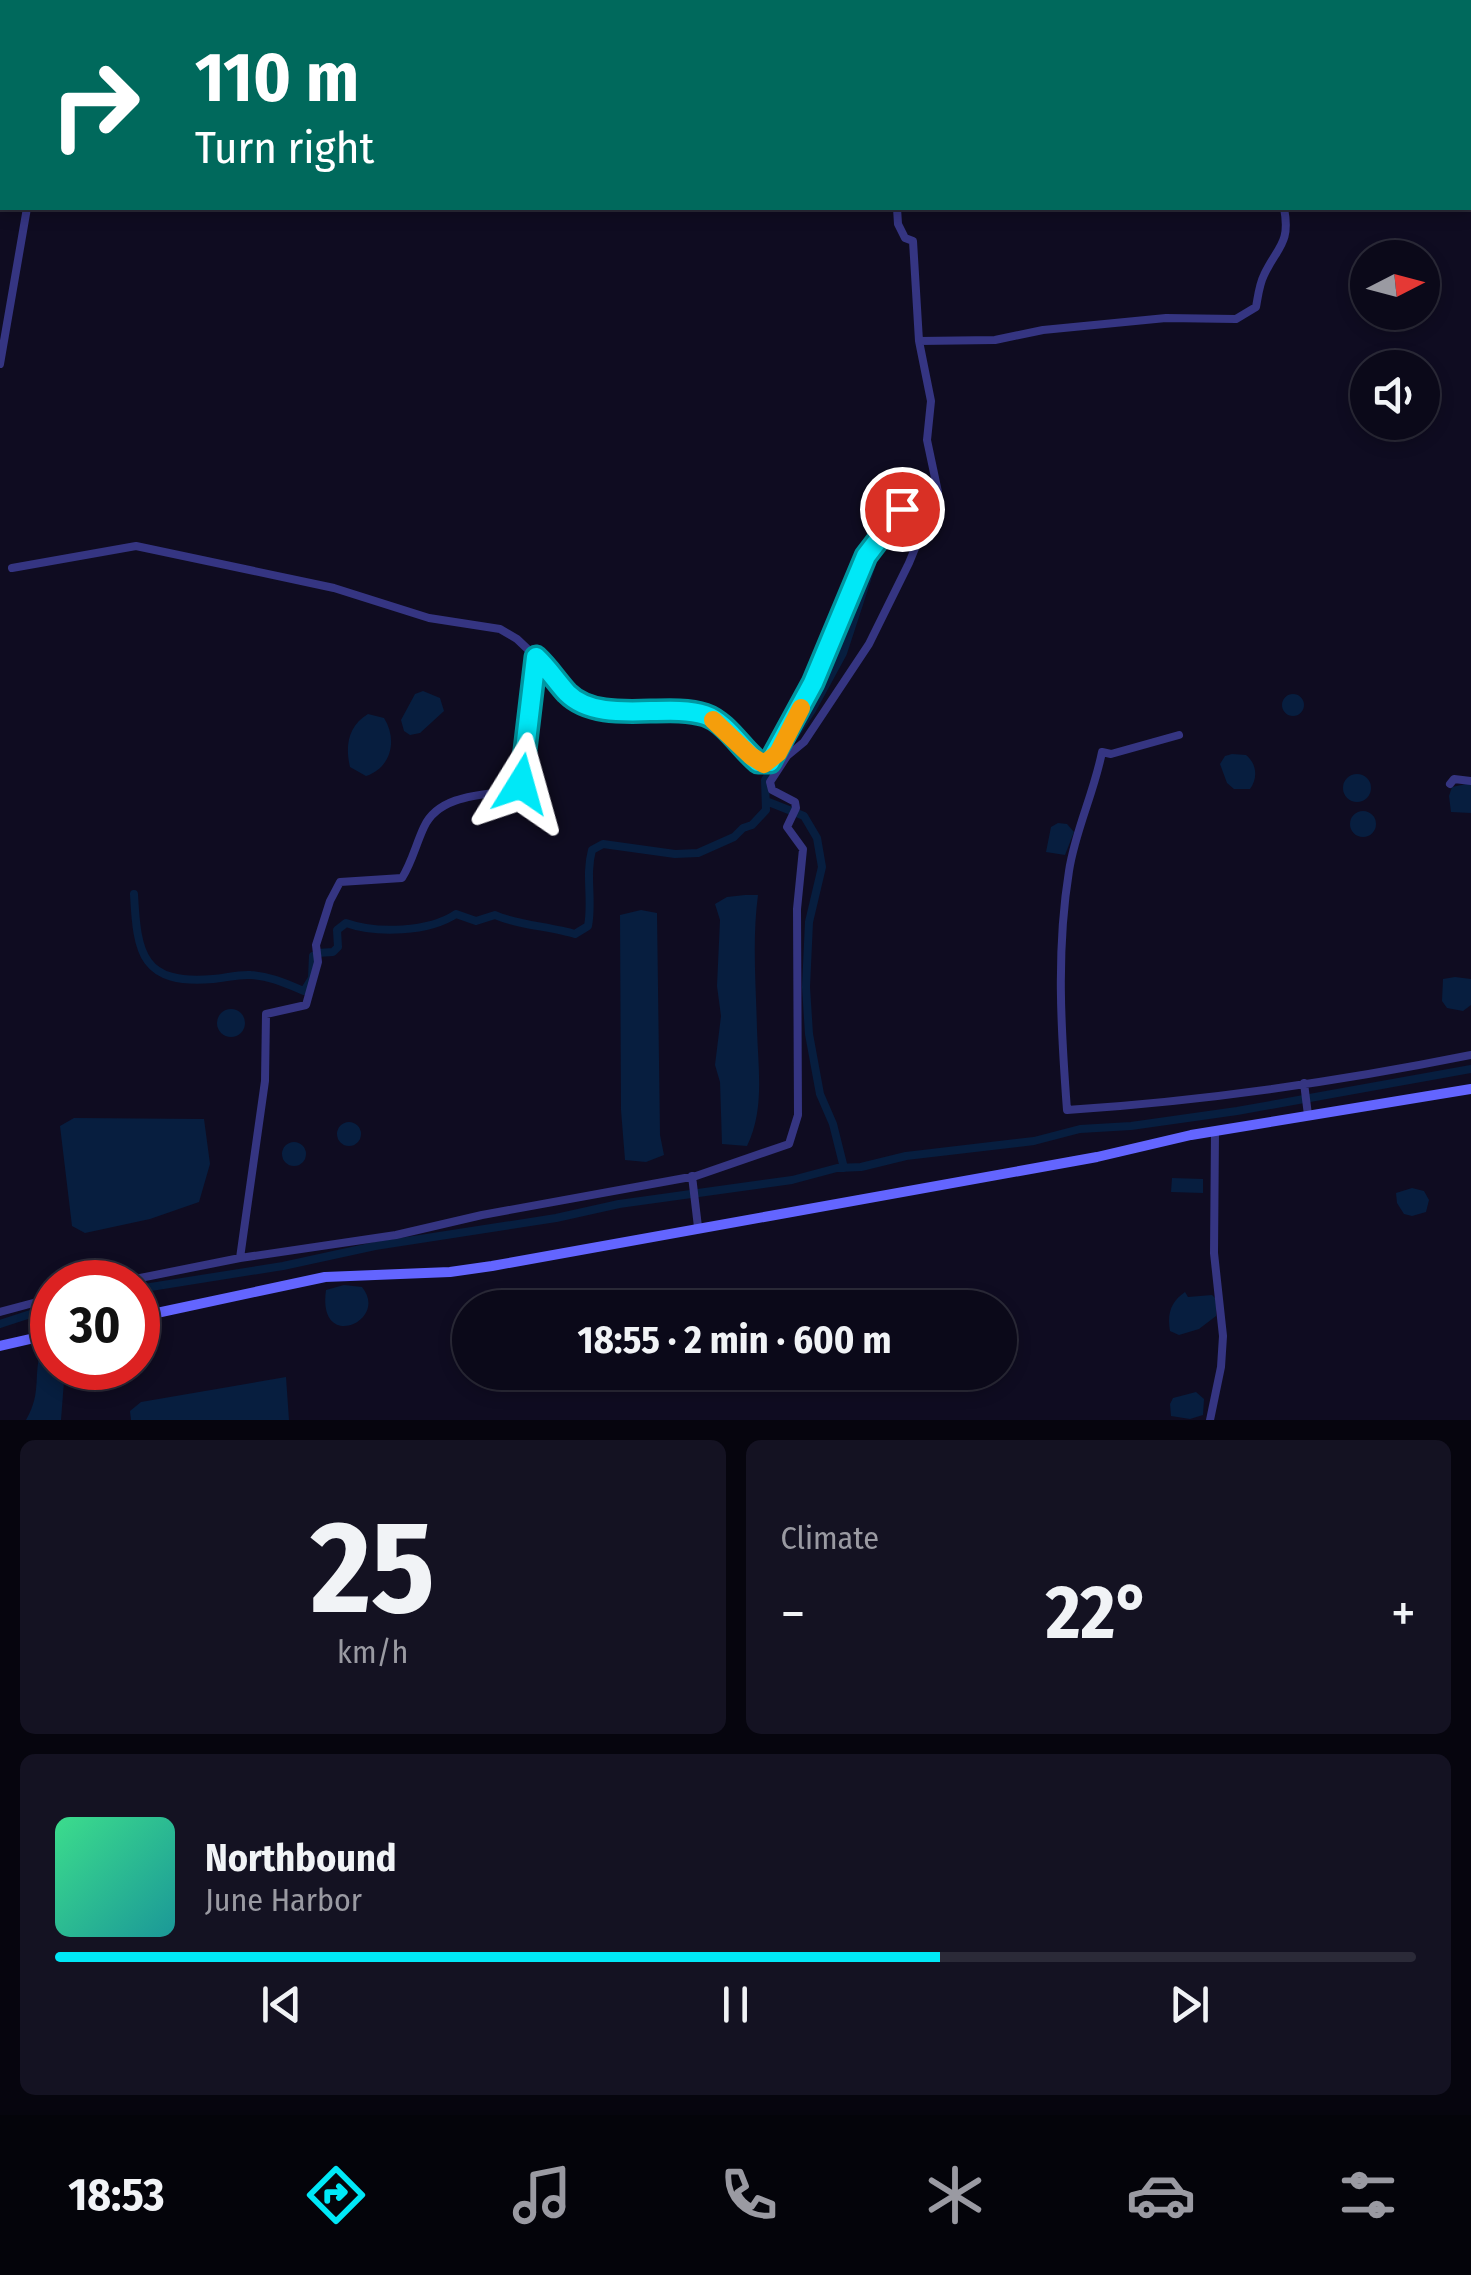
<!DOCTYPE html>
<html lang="en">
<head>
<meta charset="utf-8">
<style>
	body { margin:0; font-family:"Fira Sans Condensed",sans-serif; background:#141222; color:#f1f3f6; height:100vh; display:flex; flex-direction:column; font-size:38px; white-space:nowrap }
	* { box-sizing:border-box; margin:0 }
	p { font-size:32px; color:#9a9aa2 }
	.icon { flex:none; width:55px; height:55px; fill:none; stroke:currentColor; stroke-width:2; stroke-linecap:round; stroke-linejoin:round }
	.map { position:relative; height:1420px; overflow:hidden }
	.panel { display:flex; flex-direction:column; gap:20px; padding:20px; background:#06050e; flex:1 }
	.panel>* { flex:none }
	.guide { position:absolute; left:0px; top:0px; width:1472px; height:210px; box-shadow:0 5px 15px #0003,0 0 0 2px #2b2a38; background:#00695c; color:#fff; overflow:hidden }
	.needle { width:65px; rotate:84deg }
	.fabs { position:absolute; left:1350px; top:240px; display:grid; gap:20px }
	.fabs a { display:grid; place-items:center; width:90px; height:90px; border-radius:50%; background:#0b0919; box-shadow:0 5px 15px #0003,0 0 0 2px #2b2a38; font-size:50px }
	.speed { position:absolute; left:30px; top:1260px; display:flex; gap:20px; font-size:50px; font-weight:700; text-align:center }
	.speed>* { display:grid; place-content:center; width:130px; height:130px; border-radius:50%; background:#0b0919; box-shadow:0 5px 15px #0003,0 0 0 2px #2b2a38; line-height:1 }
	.speed .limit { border:15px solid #d22; background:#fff; color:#111 }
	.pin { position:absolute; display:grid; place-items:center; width:85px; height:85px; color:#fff; margin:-42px; border:5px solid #fff; border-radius:50%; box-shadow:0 2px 10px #0007 }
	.me { position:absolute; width:110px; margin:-55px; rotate:8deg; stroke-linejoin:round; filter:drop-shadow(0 0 8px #0008) }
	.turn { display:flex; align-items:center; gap:35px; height:210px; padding:0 30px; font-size:45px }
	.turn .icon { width:130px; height:130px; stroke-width:2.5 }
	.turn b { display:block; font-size:70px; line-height:85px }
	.big { font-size:75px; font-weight:700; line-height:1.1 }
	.panel .widget { flex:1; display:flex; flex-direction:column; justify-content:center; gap:15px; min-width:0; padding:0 35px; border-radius:15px; background:#141222 }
	.panel .dial { align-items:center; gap:0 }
	.dial b { font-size:130px; line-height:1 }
	.song { display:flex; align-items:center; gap:30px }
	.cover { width:120px; height:120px; border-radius:15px; background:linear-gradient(135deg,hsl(150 70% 55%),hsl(180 70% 35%)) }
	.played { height:10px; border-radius:5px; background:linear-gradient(90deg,#00e8f7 65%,#2b2a38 65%) }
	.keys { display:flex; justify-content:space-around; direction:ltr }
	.heat { display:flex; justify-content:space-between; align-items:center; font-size:55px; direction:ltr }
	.panel .tiles { flex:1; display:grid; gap:20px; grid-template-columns:1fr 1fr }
	.widget:last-child { grid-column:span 2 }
	.trip { position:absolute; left:452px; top:1290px; width:565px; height:100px; border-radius:50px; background:#0b0919; box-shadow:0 5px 15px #0003,0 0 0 2px #2b2a38; font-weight:700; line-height:100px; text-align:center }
	.menu { display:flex; height:160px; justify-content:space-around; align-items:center; background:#04040a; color:#9a9aa2 }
	.menu .icon { width:70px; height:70px }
	.menu .current { color:#00e8f7 }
	.menu b { font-size:45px; color:#f1f3f6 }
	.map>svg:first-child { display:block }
	.water { fill:#071e3f }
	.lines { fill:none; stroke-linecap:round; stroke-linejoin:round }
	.canal { stroke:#071e3f; stroke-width:8 }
	.street { stroke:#353582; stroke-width:8 }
	.secondary { stroke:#6365ff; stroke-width:10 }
	.route-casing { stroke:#0097a1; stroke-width:25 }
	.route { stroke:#00e8f7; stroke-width:18 }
	.slow { stroke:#f59e0b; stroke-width:18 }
</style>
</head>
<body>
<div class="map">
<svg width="1471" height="1420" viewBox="0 0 1471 1420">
	<rect width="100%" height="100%" fill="#0f0c21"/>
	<!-- water -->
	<path class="water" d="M 423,691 L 440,698 L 444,711 L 420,733 L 410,735 L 404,731 L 401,720 L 415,694 Z
		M1282 705a11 11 0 1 1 22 0a11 11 0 1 1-22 0Z
		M 368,714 L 384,718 C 398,740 391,768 366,776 L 350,767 C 345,746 348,726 368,714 Z
		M 1232,754 L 1246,755 C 1257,764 1258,778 1250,789 L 1234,789 L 1227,783 L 1220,764 L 1225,756 Z
		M1343 788a14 14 0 1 1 28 0a14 14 0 1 1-28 0Z
		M 1471,783 L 1471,813 L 1451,812 L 1449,796 L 1452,787 Z
		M1350 824a13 13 0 1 1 26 0a13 13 0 1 1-26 0Z
		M 1058,823 L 1067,824 L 1074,832 L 1065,855 L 1046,852 L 1051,827 Z
		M 745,895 L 758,895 C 752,940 756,985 757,1029 C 758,1068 765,1109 747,1146 L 722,1144 L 720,1082 L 715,1065 L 721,1016 L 717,986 L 720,920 L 715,904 L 727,897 Z
		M 641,910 L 657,913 L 660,1135 L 664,1155 L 646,1162 L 625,1160 L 621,1110 L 620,915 Z
		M 1455,977 L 1471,979 L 1471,1005 L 1463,1011 L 1447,1008 L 1442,1001 L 1443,979 Z
		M217 1023a14 14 0 1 1 28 0a14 14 0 1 1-28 0Z
		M 74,1118 L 204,1119 L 210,1164 L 199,1202 L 150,1219 L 85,1233 L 72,1226 L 60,1126 Z
		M337 1134a12 12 0 1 1 24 0a12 12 0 1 1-24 0Z
		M282 1154a12 12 0 1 1 24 0a12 12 0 1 1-24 0Z
		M 1172,1178 L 1203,1179 L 1203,1193 L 1171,1192 Z
		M 1412,1188 L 1424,1191 L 1429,1200 L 1426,1212 L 1412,1216 L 1404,1214 L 1397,1203 L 1396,1193 Z
		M 344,1285 L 362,1287 C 390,1321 317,1353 326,1290 Z
		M 1185,1292 L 1188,1297 L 1212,1295 L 1216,1299 L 1216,1316 L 1199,1329 L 1179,1335 L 1170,1331 C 1167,1313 1171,1302 1185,1292 Z
		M 52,1343 L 52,1368 L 65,1368 L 61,1420 L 26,1420 C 43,1391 32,1374 42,1348 Z
		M 286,1377 L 289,1420 L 131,1420 L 130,1411 L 141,1402 Z
		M 1196,1392 L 1204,1399 L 1203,1415 L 1190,1419 L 1171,1416 L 1170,1404 L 1173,1398 Z"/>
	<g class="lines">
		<!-- canal -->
		<path class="canal" d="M 766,801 L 804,816 L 817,838 L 822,867 L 809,922 L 806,987 L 809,1034 L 820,1094 L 833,1124 L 844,1168
			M 134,894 C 137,954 142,985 213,979 C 225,978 239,974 251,975 C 270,976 287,984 304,991 L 312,978 L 313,956
			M 317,953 L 333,952 L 338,947 L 337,930 L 346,923 C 377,934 429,932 456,914 L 476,921 L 495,915 C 513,924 552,927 575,934 L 588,926 C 593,900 585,876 592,850 L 603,844 L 675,854 L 698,853 L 734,837 L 743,828 L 752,825 L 766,810 L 765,780 L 812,710 L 843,653 L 876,552 L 913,505
			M 138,1289 L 283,1266 L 375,1246 L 556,1218 L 619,1204 L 792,1180 L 837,1168 L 861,1167 L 906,1156 L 1034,1141 L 1080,1129 L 1131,1126 L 1237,1111 L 1471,1069
			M 0,1324 L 52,1307"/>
		<!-- street -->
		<path class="street" d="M 208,0 L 211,2
			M 534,0 L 534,2
			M 103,2 L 104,0
			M 1272,2 L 1272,0
			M 919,341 L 995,340 L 1043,330 L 1166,318 L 1236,319 L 1256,307 C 1258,297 1259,285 1264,275 C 1277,247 1291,244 1284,208
			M 0,364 L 27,208
			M 12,568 L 136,546 L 334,588 L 429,618 L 500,629 L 517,639 L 555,675 L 569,695 L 597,707 L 616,711 L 706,715 L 764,764 C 794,752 845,595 864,558 C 874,541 890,525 902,509
			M 1179,735 L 1111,754 L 1102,752 C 1094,793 1075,831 1069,871 C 1056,951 1061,1030 1067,1110 C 1204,1101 1337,1082 1471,1055
			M 1450,784 L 1454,779 L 1471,781
			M 1304,1083 L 1308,1115
			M 692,1176 L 698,1227
			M 240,1258 L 265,1081 L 266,1014 L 306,1005 L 318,962 L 316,945 L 330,901 L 340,882 L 402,878 C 412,862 416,844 424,827 C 439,794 485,795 516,790 L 521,784 L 536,657
			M 120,1282 L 240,1258 L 396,1235 L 482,1215 L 696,1176 L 789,1144 L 798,1115 L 797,909 L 803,849 L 787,827 L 796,808 L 795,802 L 772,790 L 770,782 L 787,756 L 804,742 L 869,644 L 909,563 L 938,492 L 927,440 L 931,401 L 919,341 L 913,241 L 905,238 L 898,224 L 897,208
			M 0,1312 L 52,1298
			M 1210,1420 L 1221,1367 L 1223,1336 L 1214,1253 L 1215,1131"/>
		<!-- secondary -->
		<path class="secondary" d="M 138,1317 L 325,1277 L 450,1272 L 492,1266 L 1097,1157 L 1191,1135 L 1471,1089
			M 0,1346 L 52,1334"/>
	</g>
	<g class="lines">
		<!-- route casing -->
		<g class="route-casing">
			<path id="route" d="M 521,784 L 536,657 C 548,668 556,681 567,693 C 600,726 666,702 705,715 C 726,722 741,748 758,762 L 770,762 L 813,683 L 866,556 L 902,509"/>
		</g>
		<!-- route -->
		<use href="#route" class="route"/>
		<!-- slow -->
		<path class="slow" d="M 713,720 L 751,756 L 764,764 L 778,753 L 801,708"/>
	</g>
</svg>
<div class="fabs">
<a><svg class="needle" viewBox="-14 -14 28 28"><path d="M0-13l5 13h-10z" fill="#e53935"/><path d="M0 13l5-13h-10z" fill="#9a9aa2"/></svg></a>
<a><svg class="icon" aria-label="sound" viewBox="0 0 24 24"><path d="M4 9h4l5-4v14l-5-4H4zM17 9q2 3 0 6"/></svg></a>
</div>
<div class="speed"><div class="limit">30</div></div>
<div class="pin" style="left:902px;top:509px;background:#d93025"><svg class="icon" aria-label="arrive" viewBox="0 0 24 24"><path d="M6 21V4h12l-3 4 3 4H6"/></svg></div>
<svg class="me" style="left:521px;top:784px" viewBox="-20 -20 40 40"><path d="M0-17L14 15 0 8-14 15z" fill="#00e8f7" stroke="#fff" stroke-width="4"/></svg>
<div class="trip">18:55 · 2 min · 600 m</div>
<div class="guide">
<div class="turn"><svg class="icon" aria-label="right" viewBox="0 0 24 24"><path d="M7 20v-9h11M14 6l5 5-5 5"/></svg><div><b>110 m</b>Turn right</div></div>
</div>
</div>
<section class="panel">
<div class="tiles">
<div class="widget dial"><b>25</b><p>km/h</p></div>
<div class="widget"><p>Climate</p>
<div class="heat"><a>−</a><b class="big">22°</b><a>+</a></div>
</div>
<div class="widget">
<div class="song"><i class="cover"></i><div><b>Northbound</b><p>June Harbor</p></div></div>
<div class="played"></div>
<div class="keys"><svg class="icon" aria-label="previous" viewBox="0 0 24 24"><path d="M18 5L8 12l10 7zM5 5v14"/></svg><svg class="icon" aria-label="pause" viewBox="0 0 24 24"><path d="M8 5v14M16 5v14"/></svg><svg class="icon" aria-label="next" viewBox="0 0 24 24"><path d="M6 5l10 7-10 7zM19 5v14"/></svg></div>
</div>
</div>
</section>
<nav class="menu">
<b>18:53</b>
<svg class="icon current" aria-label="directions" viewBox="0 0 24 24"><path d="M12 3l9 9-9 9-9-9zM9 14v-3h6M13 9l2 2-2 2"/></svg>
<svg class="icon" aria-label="music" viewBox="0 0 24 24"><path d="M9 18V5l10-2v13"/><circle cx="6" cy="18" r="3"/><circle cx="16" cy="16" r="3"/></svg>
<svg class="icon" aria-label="phone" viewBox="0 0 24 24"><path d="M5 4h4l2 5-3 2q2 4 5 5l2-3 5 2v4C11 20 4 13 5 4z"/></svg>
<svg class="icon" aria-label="climate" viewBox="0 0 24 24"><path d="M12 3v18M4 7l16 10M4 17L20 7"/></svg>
<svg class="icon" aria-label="car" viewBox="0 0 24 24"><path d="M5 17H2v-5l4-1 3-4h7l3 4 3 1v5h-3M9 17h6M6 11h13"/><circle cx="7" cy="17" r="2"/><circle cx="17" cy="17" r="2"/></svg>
<svg class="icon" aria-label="filters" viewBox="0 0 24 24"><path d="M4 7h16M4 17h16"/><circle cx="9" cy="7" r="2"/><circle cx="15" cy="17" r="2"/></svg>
</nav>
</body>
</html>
